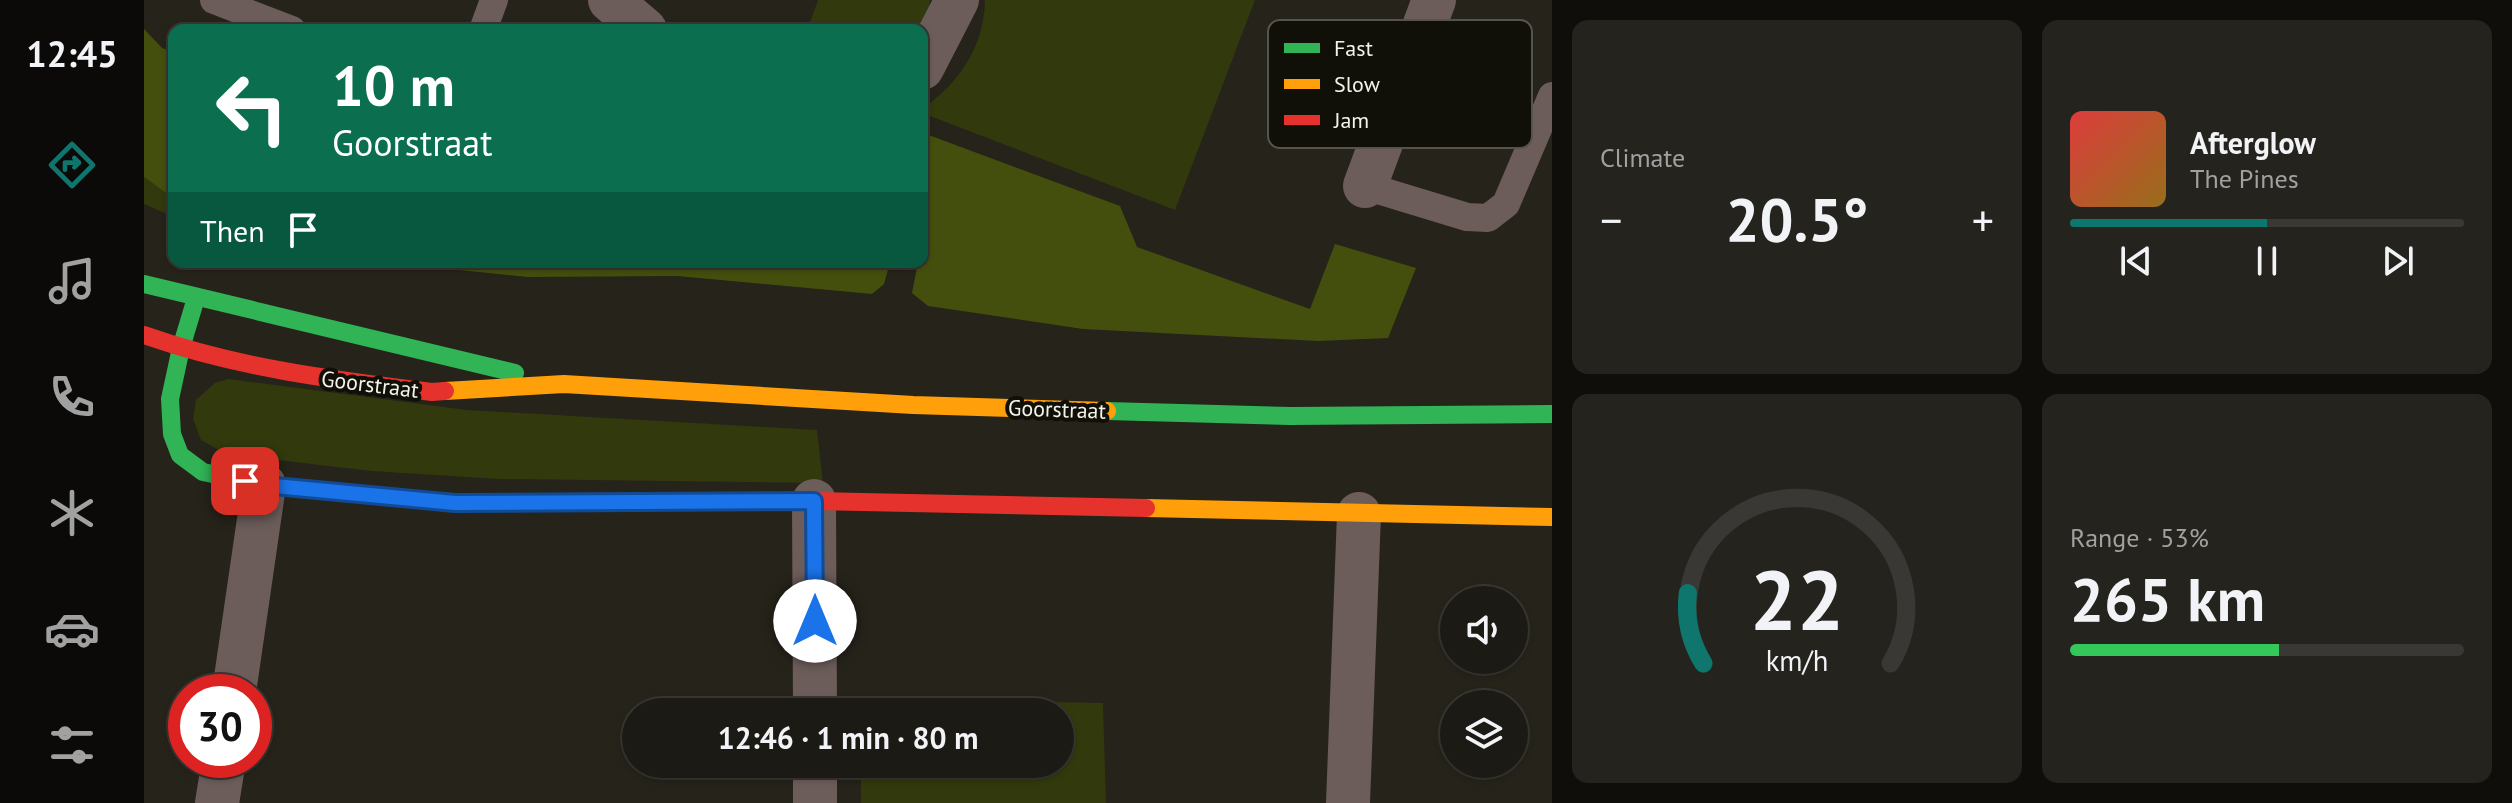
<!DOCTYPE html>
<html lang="en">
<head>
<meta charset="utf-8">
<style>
	body { margin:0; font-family:"PT Sans",sans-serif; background:#25231d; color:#f1f3f6; height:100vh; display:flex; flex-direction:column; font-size:30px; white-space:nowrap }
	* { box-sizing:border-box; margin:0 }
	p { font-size:26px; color:#a0a1a0 }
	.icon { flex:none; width:44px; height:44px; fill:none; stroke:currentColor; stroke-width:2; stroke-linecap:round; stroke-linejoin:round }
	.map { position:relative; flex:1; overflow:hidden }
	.side { display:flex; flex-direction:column; gap:20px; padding:20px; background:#0f0e0b; width:960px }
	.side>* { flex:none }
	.top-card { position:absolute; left:24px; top:24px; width:760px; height:244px; border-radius:16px; box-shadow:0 2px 6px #0004,0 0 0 2px #3a3834; background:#0b6e4f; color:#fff; overflow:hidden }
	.controls { position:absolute; left:1296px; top:586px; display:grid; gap:16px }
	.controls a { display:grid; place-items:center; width:88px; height:88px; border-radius:50%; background:#1c1a14; box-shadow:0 2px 6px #0004,0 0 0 2px #3a3834; font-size:40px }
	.speed { position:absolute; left:24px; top:674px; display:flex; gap:16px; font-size:40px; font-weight:700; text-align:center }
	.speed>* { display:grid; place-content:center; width:104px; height:104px; border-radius:50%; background:#1c1a14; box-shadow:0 2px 6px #0004,0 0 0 2px #3a3834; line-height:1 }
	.speed .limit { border:12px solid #d22; background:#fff; color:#111 }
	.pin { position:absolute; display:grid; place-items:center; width:68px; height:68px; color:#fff; margin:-34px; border-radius:16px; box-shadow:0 4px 12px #0006 }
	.me { position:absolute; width:88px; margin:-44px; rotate:0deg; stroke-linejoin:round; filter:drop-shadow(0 0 6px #0008) }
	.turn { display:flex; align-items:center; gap:28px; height:168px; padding:0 32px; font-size:36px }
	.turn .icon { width:104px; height:104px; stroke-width:2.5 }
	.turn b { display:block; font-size:56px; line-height:68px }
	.then { display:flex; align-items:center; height:76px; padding:0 32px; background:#0003; gap:16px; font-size:30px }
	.big { font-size:60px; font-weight:700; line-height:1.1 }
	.side .widget { flex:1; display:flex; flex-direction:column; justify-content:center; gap:12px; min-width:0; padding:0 28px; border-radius:16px; background:#25231d }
	.side .dial { align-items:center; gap:0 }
	.dial svg { height:208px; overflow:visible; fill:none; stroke:#3a3834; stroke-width:7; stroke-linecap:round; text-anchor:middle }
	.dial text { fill:#f1f3f6; stroke:none }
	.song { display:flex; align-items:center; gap:24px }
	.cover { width:96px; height:96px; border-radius:12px; background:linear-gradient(135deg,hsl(0 70% 55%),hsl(40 70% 35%)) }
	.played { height:8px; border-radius:4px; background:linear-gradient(90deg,#0f766e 50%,#3a3834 50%) }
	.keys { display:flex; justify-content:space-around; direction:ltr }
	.heat { display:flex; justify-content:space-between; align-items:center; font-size:44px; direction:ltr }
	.charge { height:12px; border-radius:6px; background:linear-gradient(90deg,#34c759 53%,#3a3834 0) }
	.side .tiles { flex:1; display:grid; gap:20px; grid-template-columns:repeat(2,1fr) }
	.trip { position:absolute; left:478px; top:698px; width:452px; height:80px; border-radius:40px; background:#1c1a14; box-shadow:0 2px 6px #0004,0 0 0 2px #3a3834; font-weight:700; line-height:80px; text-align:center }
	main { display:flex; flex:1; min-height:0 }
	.dock { display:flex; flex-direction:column; width:144px; justify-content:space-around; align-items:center; background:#0b0a08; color:#a0a1a0 }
	.dock .icon { width:56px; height:56px }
	.dock .current { color:#0f766e }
	.dock b { font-size:36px; color:#f1f3f6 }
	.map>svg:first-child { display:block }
	.green { fill:#31390d }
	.forest { fill:#444f0d }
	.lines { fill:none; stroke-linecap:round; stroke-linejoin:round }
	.lane { stroke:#6c5d5a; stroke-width:28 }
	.street { stroke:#6c5d5a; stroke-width:44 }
	.fast { stroke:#30b455; stroke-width:18 }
	.slow { stroke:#ff9f0a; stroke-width:18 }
	.jam { stroke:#e5322d; stroke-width:18 }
	.route-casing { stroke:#114b97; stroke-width:20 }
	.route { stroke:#1a73e8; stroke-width:14 }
	.labels { text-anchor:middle; stroke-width:8; stroke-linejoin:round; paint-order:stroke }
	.street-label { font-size:22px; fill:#f5f3e9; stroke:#100f08 }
	.key { fill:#100f08; stroke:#55534c; stroke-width:2 }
	.key-label { font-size:22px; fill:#f5f3e9 }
</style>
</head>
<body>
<main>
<nav class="dock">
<b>12:45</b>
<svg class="icon current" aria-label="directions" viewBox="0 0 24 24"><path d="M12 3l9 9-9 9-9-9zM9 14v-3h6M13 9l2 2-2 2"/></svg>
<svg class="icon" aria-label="music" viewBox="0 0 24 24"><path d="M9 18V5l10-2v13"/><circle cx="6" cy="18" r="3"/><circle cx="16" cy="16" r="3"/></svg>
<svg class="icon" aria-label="phone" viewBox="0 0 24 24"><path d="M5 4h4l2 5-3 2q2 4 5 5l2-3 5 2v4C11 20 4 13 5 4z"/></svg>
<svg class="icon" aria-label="climate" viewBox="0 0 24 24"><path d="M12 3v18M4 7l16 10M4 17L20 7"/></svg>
<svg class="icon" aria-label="car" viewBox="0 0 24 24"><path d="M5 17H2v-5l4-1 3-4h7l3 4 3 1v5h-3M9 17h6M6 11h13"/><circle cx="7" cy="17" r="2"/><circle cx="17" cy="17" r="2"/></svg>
<svg class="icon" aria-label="filters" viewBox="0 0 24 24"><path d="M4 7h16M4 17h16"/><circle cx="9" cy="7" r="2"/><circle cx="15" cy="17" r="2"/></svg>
</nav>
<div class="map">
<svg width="1408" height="803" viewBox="0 0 1408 803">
	<rect width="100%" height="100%" fill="#26231a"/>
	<!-- green -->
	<path class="green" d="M 674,0 L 786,0 L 784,13 L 774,30 L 672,30 L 665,25 Z
		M 841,0 L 1111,0 L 1031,210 L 778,113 C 784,103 796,96 805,86 C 828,61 840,34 841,0 Z
		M 0,177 L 30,199 L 30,217 L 0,204 Z
		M 84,379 L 323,410 L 673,430 L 679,483 L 354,479 L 227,471 L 82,454 L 57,440 L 49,419 L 52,400 L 71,383 Z
		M 718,698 L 959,703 L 962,803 L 717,803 L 717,764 L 916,764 L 916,712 L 718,712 Z"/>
	<!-- forest -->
	<path class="forest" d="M 0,29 L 18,48 L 30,52 L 30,199 L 0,177 Z
		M 778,130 L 782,134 L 976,206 L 993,247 L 1166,309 L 1191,244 L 1272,268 L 1244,338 L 1174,341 L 939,329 L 784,306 L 768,293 L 774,262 L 778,262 Z
		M 238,262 L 746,262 L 740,284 L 728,294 L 533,276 L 384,277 Z"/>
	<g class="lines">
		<!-- lane -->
		<path class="lane" d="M 70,0 L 148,30
			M 339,30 L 350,0
			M 1221,186 L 1323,217 L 1344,218 L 1362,204 L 1408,96"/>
		<!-- street -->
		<path class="street" d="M 466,0 L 501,30
			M 778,68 L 813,0
			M 1221,186 L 1290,0
			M 670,501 L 671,712
			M 90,692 L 120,485
			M 671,764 L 671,803
			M 73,803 L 80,760
			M 1204,803 L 1215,514"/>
		<!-- fast -->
		<path class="fast" d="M 0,284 L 371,373
			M 52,298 L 37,348 L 26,399 L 28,434 L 36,455 L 59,472 L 120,485 L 311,503 L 437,502
			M 963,411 L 1146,416 L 1408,414"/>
		<!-- slow -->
		<path class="slow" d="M 301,391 L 420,384 L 769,405 L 963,411
			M 1002,508 L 1408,517"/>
		<!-- jam -->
		<path class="jam" d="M 0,335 C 93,368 190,380 288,392 L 301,391
			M 437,502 L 670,501 L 1002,508"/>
	</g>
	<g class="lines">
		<!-- route casing -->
		<g class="route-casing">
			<path id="route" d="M 101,481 L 120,485 L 311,503 L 670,501 L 671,621"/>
		</g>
		<!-- route -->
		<use href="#route" class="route"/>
	</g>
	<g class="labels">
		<!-- street labels -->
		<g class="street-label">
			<text transform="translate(226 384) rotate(7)" y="8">Goorstraat</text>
			<text transform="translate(913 409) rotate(2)" y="8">Goorstraat</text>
		</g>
	</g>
	<!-- legend -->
	<rect x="1124" y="20" width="264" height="128" rx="12" class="key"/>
	<rect x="1140" y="43" width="36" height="10" fill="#30b455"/>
	<rect x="1140" y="79" width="36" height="10" fill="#ff9f0a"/>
	<rect x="1140" y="115" width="36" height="10" fill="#e5322d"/>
	<g class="key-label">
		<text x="1190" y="56">Fast</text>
		<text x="1190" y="92">Slow</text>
		<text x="1190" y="128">Jam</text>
	</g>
</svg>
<div class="controls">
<a><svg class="icon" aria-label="sound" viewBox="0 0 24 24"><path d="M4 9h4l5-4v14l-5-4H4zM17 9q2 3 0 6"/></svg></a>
<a><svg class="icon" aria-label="layers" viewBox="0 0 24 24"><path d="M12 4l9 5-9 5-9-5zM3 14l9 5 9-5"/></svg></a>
</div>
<div class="speed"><div class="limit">30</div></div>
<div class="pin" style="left:101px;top:481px;background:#d93025"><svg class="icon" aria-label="arrive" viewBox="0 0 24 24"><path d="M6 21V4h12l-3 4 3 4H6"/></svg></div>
<svg class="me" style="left:671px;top:621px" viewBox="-20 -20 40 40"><circle r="19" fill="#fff"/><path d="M0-13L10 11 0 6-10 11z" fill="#1a73e8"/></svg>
<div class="trip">12:46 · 1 min · 80 m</div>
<div class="top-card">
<div class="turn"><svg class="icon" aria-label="left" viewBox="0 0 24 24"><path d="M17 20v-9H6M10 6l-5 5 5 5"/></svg><div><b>10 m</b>Goorstraat</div></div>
<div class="then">Then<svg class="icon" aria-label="arrive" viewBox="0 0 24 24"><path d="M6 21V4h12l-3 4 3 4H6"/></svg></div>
</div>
</div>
<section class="side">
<div class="tiles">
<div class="widget"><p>Climate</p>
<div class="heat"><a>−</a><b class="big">20.5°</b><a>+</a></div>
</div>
<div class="widget">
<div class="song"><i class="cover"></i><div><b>Afterglow</b><p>The Pines</p></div></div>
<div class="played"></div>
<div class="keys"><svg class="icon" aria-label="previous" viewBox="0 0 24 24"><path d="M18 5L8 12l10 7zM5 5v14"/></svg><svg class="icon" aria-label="pause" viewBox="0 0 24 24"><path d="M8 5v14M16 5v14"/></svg><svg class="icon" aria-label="next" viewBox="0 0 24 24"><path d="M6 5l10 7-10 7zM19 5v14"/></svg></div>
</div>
<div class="widget dial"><svg viewBox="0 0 100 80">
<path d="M14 69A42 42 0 1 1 86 69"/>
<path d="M14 69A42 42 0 0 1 8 42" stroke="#0f766e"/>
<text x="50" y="56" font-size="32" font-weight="700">22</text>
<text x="50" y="72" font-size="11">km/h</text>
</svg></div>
<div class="widget"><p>Range · 53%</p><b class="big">265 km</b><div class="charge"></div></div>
</div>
</section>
</main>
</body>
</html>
